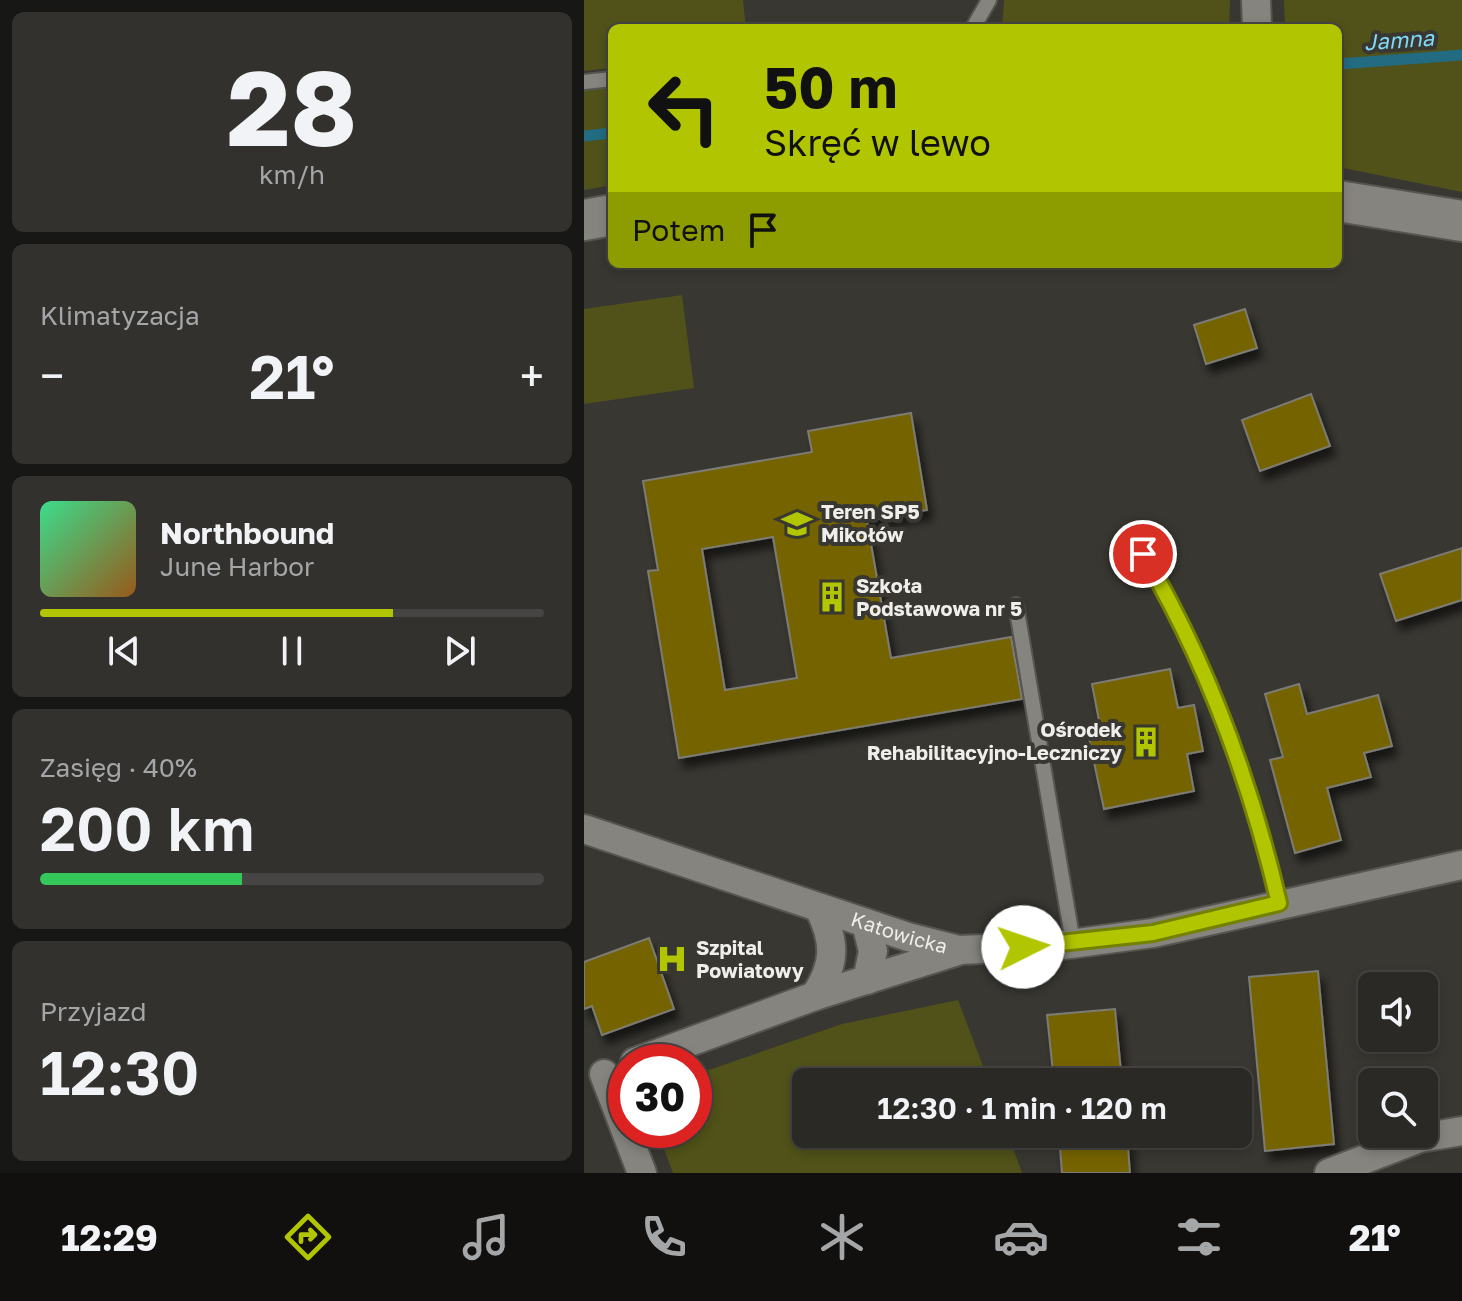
<!DOCTYPE html>
<html lang="pl">
<head>
<meta charset="utf-8">
<style>
	body { margin:0; font-family:"Golos Text",sans-serif; background:#32312e; color:#f1f3f6; height:100vh; display:flex; flex-direction:column; font-size:30px; white-space:nowrap }
	* { box-sizing:border-box; margin:0 }
	p { font-size:26px; color:#a5a6a7 }
	.icon { flex:none; width:44px; height:44px; fill:none; stroke:currentColor; stroke-width:2; stroke-linecap:round; stroke-linejoin:round }
	.map { position:relative; flex:1; overflow:hidden }
	.details { display:flex; flex-direction:column; gap:12px; padding:12px; background:#171715; width:584px }
	.details>* { flex:none }
	.banner { position:absolute; left:24px; top:24px; width:734px; height:244px; border-radius:12px; box-shadow:0 4px 12px #0003,0 0 0 2px #464543; background:#b1c500; color:#111; overflow:hidden }
	.tools { position:absolute; left:774px; top:972px; display:grid; gap:16px }
	.tools a { display:grid; place-items:center; width:80px; height:80px; border-radius:12px; background:#2a2926; box-shadow:0 4px 12px #0003,0 0 0 2px #464543; font-size:40px }
	.speed { position:absolute; left:24px; top:1044px; display:flex; gap:16px; font-size:40px; font-weight:700; text-align:center }
	.speed>* { display:grid; place-content:center; width:104px; height:104px; border-radius:50%; background:#2a2926; box-shadow:0 4px 12px #0003,0 0 0 2px #464543; line-height:1 }
	.speed .limit { border:12px solid #d22; background:#fff; color:#111 }
	.pin { position:absolute; display:grid; place-items:center; width:68px; height:68px; color:#fff; margin:-34px; border:4px solid #fff; border-radius:50%; box-shadow:0 2px 8px #0007 }
	.me { position:absolute; width:88px; margin:-44px; rotate:86deg; stroke-linejoin:round; filter:drop-shadow(0 0 6px #0008) }
	.turn { display:flex; align-items:center; gap:28px; height:168px; padding:0 24px; font-size:36px }
	.turn .icon { width:104px; height:104px; stroke-width:2.5 }
	.turn b { display:block; font-size:56px; line-height:68px }
	.then { display:flex; align-items:center; height:76px; padding:0 24px; background:#0003; gap:16px; font-size:30px }
	.big { font-size:60px; font-weight:600; line-height:1.1 }
	.details .card { flex:1; display:flex; flex-direction:column; justify-content:center; gap:12px; min-width:0; padding:0 28px; border-radius:12px; background:#32312e }
	.details .dial { align-items:center; gap:0 }
	.dial b { font-size:104px; line-height:1 }
	.song { display:flex; align-items:center; gap:24px }
	.cover { width:96px; height:96px; border-radius:12px; background:linear-gradient(135deg,hsl(150 70% 55%),hsl(30 70% 35%)) }
	.played { height:8px; border-radius:4px; background:linear-gradient(90deg,#b1c500 70%,#464543 70%) }
	.keys { display:flex; justify-content:space-around; direction:ltr }
	.heat { display:flex; justify-content:space-between; align-items:center; font-size:44px; direction:ltr }
	.charge { height:12px; border-radius:6px; background:linear-gradient(90deg,#34c759 40%,#464543 0) }
	.trip { position:absolute; left:208px; top:1068px; width:460px; height:80px; border-radius:12px; background:#2a2926; box-shadow:0 4px 12px #0003,0 0 0 2px #464543; font-weight:600; line-height:80px; text-align:center }
	.tab-bar { display:flex; height:128px; justify-content:space-around; align-items:center; background:#11100f; color:#a5a6a7 }
	.tab-bar .icon { width:56px; height:56px }
	.tab-bar .selected { color:#b1c500 }
	.tab-bar b { font-size:36px; color:#f1f3f6 }
	main { display:flex; flex:1; min-height:0 }
	.map>svg:first-child { display:block }
	.green { fill:#505219 }
	.lines { fill:none; stroke-linecap:round; stroke-linejoin:round }
	.stream { stroke:#226b81; stroke-width:11 }
	.building { fill:#756401; stroke:#7c7b75; stroke-width:2; fill-rule:evenodd; filter:url(#shadow) }
	.lane-casing { stroke:#565550; stroke-width:18 }
	.street-casing { stroke:#565550; stroke-width:32 }
	.secondary-casing { stroke:#565550; stroke-width:44 }
	.lane { stroke:#85847e; stroke-width:14 }
	.street { stroke:#85847e; stroke-width:28 }
	.secondary { stroke:#85847e; stroke-width:40 }
	.route-casing { stroke:#738000; stroke-width:20 }
	.route { stroke:#b1c500; stroke-width:14 }
	.labels { text-anchor:middle; stroke-width:8; stroke-linejoin:round; paint-order:stroke }
	.poi-label { font-size:20px; font-weight:bold; fill:#efeeeb; stroke:#383732; text-anchor:start }
	.street-label { font-size:20px; fill:#efeeeb; stroke:#383732 }
	.water-label { font-size:22px; font-style:italic; fill:#7fdaf7; stroke:#383732 }
</style>
</head>
<body>
<main>
<section class="details">
<div class="card dial"><b>28</b><p>km/h</p></div>
<div class="card"><p>Klimatyzacja</p>
<div class="heat"><a>−</a><b class="big">21°</b><a>+</a></div>
</div>
<div class="card">
<div class="song"><i class="cover"></i><div><b>Northbound</b><p>June Harbor</p></div></div>
<div class="played"></div>
<div class="keys"><svg class="icon" aria-label="previous" viewBox="0 0 24 24"><path d="M18 5L8 12l10 7zM5 5v14"/></svg><svg class="icon" aria-label="pause" viewBox="0 0 24 24"><path d="M8 5v14M16 5v14"/></svg><svg class="icon" aria-label="next" viewBox="0 0 24 24"><path d="M6 5l10 7-10 7zM19 5v14"/></svg></div>
</div>
<div class="card"><p>Zasięg · 40%</p><b class="big">200 km</b><div class="charge"></div></div>
<div class="card"><p>Przyjazd</p><b class="big">12:30</b></div>
</section>
<div class="map">
<svg width="878" height="1173" viewBox="0 0 878 1173">
	<defs>
		<filter id="shadow"><feDropShadow dx="5" dy="9" stdDeviation="4" flood-color="#0009"/></filter>
	</defs>
	<rect width="100%" height="100%" fill="#383732"/>
	<!-- green -->
	<path class="green" d="M 0,0 L 159,0 L 162,28 L 28,28 L 28,68 L 0,71 Z
		M 420,0 L 646,0 L 645,28 L 418,28 Z
		M 700,0 L 878,0 L 878,192 L 754,167 L 754,28 L 701,28 Z
		M 28,87 L 28,185 L 0,190 L 0,91 Z
		M 98,295 L 110,388 L 0,404 L 0,309 Z
		M 374,1000 L 405,1082 L 222,1082 L 222,1134 L 424,1134 L 438,1173 L 89,1173 L 73,1130 L 110,1130 L 110,1075 L 258,1024 Z"/>
	<g class="lines">
		<!-- stream -->
		<path class="stream" d="M 754,64 L 878,55
			M 0,136 L 28,133"/>
	</g>
	<!-- building -->
	<path class="building" d="M 661,309 L 673,348 L 622,364 L 610,325 Z
		M 727,394 L 746,446 L 676,471 L 658,420 Z
		M 327,413 L 343,510 L 283,521 L 307,658 L 427,637 L 438,699 L 95,758 L 64,571 L 74,570 L 59,481 L 228,452 L 224,431 ZM 189,537 L 213,678 L 141,690 L 118,549 Z
		M 878,548 L 878,600 L 812,621 L 796,574 Z
		M 586,669 L 594,708 L 610,705 L 619,751 L 603,754 L 610,791 L 520,809 L 504,734 L 517,731 L 508,684 Z
		M 715,684 L 723,714 L 794,695 L 808,746 L 780,753 L 787,777 L 743,788 L 757,840 L 711,853 L 686,760 L 699,757 L 681,694 Z
		M 65,938 L 90,1009 L 18,1035 L 8,1006 L 0,1009 L 0,962 Z
		M 734,971 L 750,1144 L 681,1151 L 665,977 Z
		M 531,1009 L 538,1082 L 470,1082 L 463,1015 Z
		M 475,1134 L 543,1134 L 546,1173 L 478,1173 Z"/>
	<g class="lines">
		<!-- lane casing -->
		<g class="lane-casing">
			<path id="lane" d="M 389,28 L 405,0
				M 0,82 L 28,79
				M 559,554 C 623,663 665,780 695,903
				M 432,605 L 489,943"/>
		</g>
		<!-- street casing -->
		<g class="street-casing">
			<g id="street">
				<path d="M 672,0 L 673,28"/>
				<path id="s1" d="M 0,829 L 324,937 L 375,950 L 471,946 L 569,933 L 878,865"/>
				<path d="M 282,923 L 289,951 L 283,980"/>
				<path d="M 231,996 C 252,964 252,942 235,908"/>
				<path d="M 51,1062 L 231,996 L 374,951"/>
				<path d="M 20,1074 L 58,1173"/>
				<path d="M 745,1173 L 836,1138 L 878,1131"/>
			</g>
		</g>
		<!-- secondary casing -->
		<g class="secondary-casing">
			<path id="secondary" d="M 754,201 L 878,221
				M 0,220 L 28,215"/>
		</g>
		<!-- lane -->
		<use href="#lane" class="lane"/>
		<!-- street -->
		<use href="#street" class="street"/>
		<!-- secondary -->
		<use href="#secondary" class="secondary"/>
	</g>
	<g class="lines">
		<!-- route casing -->
		<g class="route-casing">
			<path id="route" d="M 439,947 L 569,933 L 695,903 C 666,780 623,662 559,554"/>
		</g>
		<!-- route -->
		<use href="#route" class="route"/>
	</g>
	<!-- icons -->
	<defs>
		<g id="school-bare" transform="scale(2.4)"><path d="M0-5L7-2L0 1L-7-2ZM-4 1L0 2.5L4 1V4Q0 6-4 4Z" fill="#b1c500" stroke="#383732" stroke-width="2.5" paint-order="stroke"/></g>
		<g id="building-bare" transform="scale(2.4)"><path d="M-4-6H4V6H1V3H-1V6H-4ZM-2.5-4.3h1.7v1.8h-1.7ZM.8-4.3h1.7v1.8H.8ZM-2.5-1h1.7V.8h-1.7ZM.8-1h1.7V.8H.8Z" fill="#b1c500" stroke="#383732" stroke-width="2.5" paint-order="stroke"/></g>
		<g id="hospital-bare" transform="scale(2.4)"><path d="M-5-5h3v3.5h4V-5h3V5h-3V1.5h-4V5h-3Z" fill="#b1c500" stroke="#383732" stroke-width="2.5" paint-order="stroke"/></g>
	</defs>
	<g fill-rule="evenodd">
		<use href="#school-bare" x="213" y="524"/>
		<use href="#building-bare" x="248" y="597"/>
		<use href="#building-bare" x="562" y="742"/>
		<use href="#hospital-bare" x="88" y="959"/>
	</g>
	<g class="labels">
		<!-- poi labels -->
		<g class="poi-label">
			<text x="237" y="519">Teren SP5<tspan x="237" dy="23">Mikołów</tspan></text>
			<text x="272" y="593">Szkoła<tspan x="272" dy="23">Podstawowa nr 5</tspan></text>
			<text x="538" y="737" text-anchor="end">Ośrodek<tspan x="538" dy="23">Rehabilitacyjno-Leczniczy</tspan></text>
			<text x="112" y="955">Szpital<tspan x="112" dy="23">Powiatowy</tspan></text>
		</g>
		<!-- street labels -->
		<g class="street-label">
			<text dy="7" stroke="none"><textPath href="#s1" startOffset="332">Katowicka</textPath></text>
		</g>
		<!-- water labels -->
		<g class="water-label">
			<text transform="translate(815 40) rotate(-4)" y="8">Jamna</text>
		</g>
	</g>
</svg>
<div class="tools">
<a><svg class="icon" aria-label="sound" viewBox="0 0 24 24"><path d="M4 9h4l5-4v14l-5-4H4zM17 9q2 3 0 6"/></svg></a>
<a><svg class="icon" aria-label="search" viewBox="0 0 24 24"><circle cx="10" cy="10" r="6"/><path d="M15 15l6 6"/></svg></a>
</div>
<div class="speed"><div class="limit">30</div></div>
<div class="pin" style="left:559px;top:554px;background:#d93025"><svg class="icon" aria-label="arrive" viewBox="0 0 24 24"><path d="M6 21V4h12l-3 4 3 4H6"/></svg></div>
<svg class="me" style="left:439px;top:947px" viewBox="-20 -20 40 40"><circle r="19" fill="#fff"/><path d="M0-13L10 11 0 6-10 11z" fill="#b1c500"/></svg>
<div class="trip">12:30 · 1 min · 120 m</div>
<div class="banner">
<div class="turn"><svg class="icon" aria-label="left" viewBox="0 0 24 24"><path d="M17 20v-9H6M10 6l-5 5 5 5"/></svg><div><b>50 m</b>Skręć w lewo</div></div>
<div class="then">Potem<svg class="icon" aria-label="arrive" viewBox="0 0 24 24"><path d="M6 21V4h12l-3 4 3 4H6"/></svg></div>
</div>
</div>
</main>
<nav class="tab-bar">
<b>12:29</b>
<svg class="icon selected" aria-label="directions" viewBox="0 0 24 24"><path d="M12 3l9 9-9 9-9-9zM9 14v-3h6M13 9l2 2-2 2"/></svg>
<svg class="icon" aria-label="music" viewBox="0 0 24 24"><path d="M9 18V5l10-2v13"/><circle cx="6" cy="18" r="3"/><circle cx="16" cy="16" r="3"/></svg>
<svg class="icon" aria-label="phone" viewBox="0 0 24 24"><path d="M5 4h4l2 5-3 2q2 4 5 5l2-3 5 2v4C11 20 4 13 5 4z"/></svg>
<svg class="icon" aria-label="climate" viewBox="0 0 24 24"><path d="M12 3v18M4 7l16 10M4 17L20 7"/></svg>
<svg class="icon" aria-label="car" viewBox="0 0 24 24"><path d="M5 17H2v-5l4-1 3-4h7l3 4 3 1v5h-3M9 17h6M6 11h13"/><circle cx="7" cy="17" r="2"/><circle cx="17" cy="17" r="2"/></svg>
<svg class="icon" aria-label="filters" viewBox="0 0 24 24"><path d="M4 7h16M4 17h16"/><circle cx="9" cy="7" r="2"/><circle cx="15" cy="17" r="2"/></svg>
<b>21°</b>
</nav>
</body>
</html>
